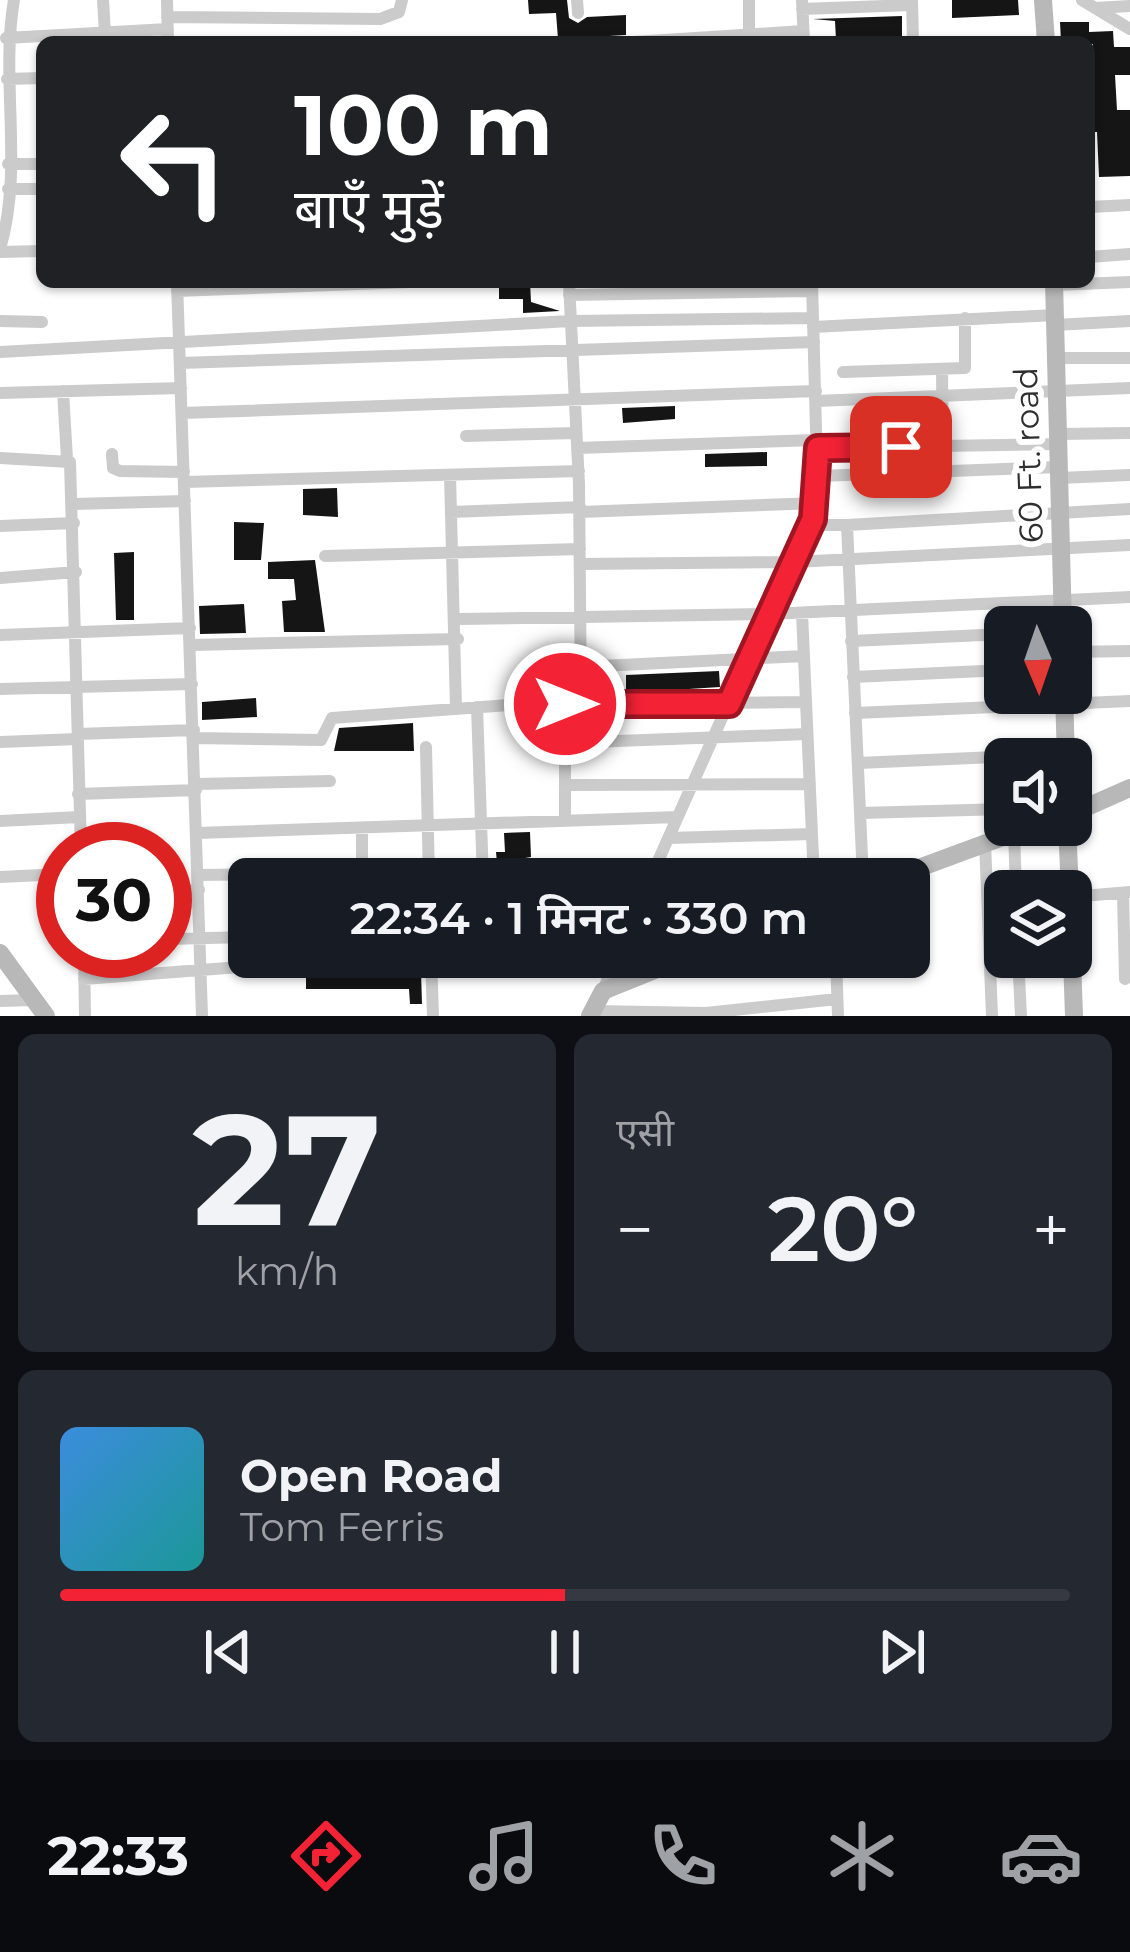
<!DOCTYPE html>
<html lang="hi">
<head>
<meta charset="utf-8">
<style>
	body { margin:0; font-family:Montserrat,"Noto Sans Devanagari",sans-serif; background:#242831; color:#f1f3f6; height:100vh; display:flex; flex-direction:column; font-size:45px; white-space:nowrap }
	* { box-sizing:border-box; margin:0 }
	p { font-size:39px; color:#9ea1a6 }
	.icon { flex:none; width:66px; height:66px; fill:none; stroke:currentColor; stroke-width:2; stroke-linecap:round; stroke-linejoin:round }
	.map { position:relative; height:1016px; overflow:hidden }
	.details { display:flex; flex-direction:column; gap:18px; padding:18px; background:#0d0f14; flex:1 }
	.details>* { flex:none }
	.top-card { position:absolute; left:36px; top:36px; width:1059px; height:252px; border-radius:18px; box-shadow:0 3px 9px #0004; background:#202124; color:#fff; overflow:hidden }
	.needle { width:78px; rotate:178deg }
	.buttons { position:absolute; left:984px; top:606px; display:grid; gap:24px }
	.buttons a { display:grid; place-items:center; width:108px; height:108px; border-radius:18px; background:#171b24; box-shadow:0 3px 9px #0004; font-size:60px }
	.speed { position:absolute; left:36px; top:822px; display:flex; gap:24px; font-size:60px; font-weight:700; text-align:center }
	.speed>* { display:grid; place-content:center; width:156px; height:156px; border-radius:50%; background:#171b24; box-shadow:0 3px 9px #0004; line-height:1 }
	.speed .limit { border:18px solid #d22; background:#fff; color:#111 }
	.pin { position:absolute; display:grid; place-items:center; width:102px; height:102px; color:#fff; margin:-51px; border-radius:24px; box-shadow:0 6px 18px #0006 }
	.me { position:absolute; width:132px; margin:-66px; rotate:90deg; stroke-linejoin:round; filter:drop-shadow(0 0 9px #0008) }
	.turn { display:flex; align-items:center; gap:42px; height:252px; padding:0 60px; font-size:54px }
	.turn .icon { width:156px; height:156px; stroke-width:2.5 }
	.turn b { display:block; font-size:84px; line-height:102px }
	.big { font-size:90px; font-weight:600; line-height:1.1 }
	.details .card { flex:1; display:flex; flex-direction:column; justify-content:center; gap:18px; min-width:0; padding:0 42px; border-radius:18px; background:#242831 }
	.details .dial { align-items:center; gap:0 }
	.dial b { font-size:156px; line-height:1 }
	.song { display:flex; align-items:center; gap:36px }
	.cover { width:144px; height:144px; border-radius:18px; background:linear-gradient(135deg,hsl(210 70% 55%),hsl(180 70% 35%)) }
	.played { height:12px; border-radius:6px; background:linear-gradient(90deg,#f42235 50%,#363941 50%) }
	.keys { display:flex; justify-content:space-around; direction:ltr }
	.heat { display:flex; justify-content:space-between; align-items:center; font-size:66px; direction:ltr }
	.details .tiles { flex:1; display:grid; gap:18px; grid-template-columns:1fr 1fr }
	.card:last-child { grid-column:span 2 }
	.trip { position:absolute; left:228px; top:858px; width:702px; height:120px; border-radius:18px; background:#171b24; box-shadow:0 3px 9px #0004; font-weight:600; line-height:120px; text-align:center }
	.tab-bar { display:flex; height:192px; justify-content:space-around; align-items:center; background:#090b0e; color:#9ea1a6 }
	.tab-bar .icon { width:84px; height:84px }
	.tab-bar .selected { color:#f42235 }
	.tab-bar b { font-size:54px; color:#f1f3f6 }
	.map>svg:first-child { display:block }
	.building { fill:#151515 }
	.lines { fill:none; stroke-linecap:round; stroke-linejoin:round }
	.street { stroke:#cbcbcb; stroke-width:12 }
	.secondary { stroke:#b8b8b8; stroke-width:18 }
	.route-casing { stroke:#9f1622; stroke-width:30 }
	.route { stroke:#f42235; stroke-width:21 }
	.labels { text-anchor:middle; stroke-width:12; stroke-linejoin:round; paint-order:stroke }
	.street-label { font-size:33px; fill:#2e2e2e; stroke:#fff }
</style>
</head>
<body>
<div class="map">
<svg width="1130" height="1016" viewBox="0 0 1130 1016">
	<rect width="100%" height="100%" fill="#fff"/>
	<!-- building -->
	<path class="building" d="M 528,0 L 567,0 L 569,18 L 578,23 L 587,17 L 626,15 L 626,35 L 558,39 L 556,13 L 529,14 Z
		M 952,0 L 1018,0 L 1019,15 L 952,18 Z
		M 902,16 L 902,42 L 836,40 L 835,21 L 813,19 Z
		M 1060,22 L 1089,22 L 1089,32 L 1113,31 L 1114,47 L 1130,47 L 1130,75 L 1115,75 L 1117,110 L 1130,110 L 1130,176 L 1099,177 L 1097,132 L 1089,132 L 1093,44 L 1061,42 Z
		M 499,282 L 530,282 L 531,302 L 560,311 L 523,313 L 523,299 L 499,299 Z
		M 675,406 L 675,419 L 623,423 L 622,408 Z
		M 767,452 L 767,466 L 705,467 L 705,454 Z
		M 337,488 L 338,517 L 303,515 L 303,489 Z
		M 234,522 L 264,523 L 261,560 L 234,560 Z
		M 134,552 L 134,620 L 116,620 L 114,553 Z
		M 315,560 L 325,632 L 284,632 L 282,601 L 296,600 L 294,579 L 268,579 L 268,562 Z
		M 244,604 L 246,633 L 200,634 L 199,606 Z
		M 719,671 L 720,687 L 626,693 L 626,675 Z
		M 256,698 L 257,717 L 202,720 L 202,702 Z
		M 413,723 L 414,751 L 334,751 L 339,728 Z
		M 530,832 L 531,857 L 497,863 L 496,852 L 505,852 L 504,833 Z
		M 421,971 L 422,1004 L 410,1004 L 409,989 L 306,989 L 306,974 Z"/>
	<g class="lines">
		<!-- street -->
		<path class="street" d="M 103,0 L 105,33
			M 167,0 L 168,42
			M 577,0 L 578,13
			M 749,0 L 749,34
			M 802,0 L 804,42
			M 1082,0 L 1130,29
			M 912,1 L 913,42
			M 1095,8 L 1130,6
			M 802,9 L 912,5
			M 167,17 L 380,19 L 399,12 L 402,0
			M 6,38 L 168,29
			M 634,42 L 803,31
			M 7,79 L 42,78
			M 8,164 L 42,164
			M 8,189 L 42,189
			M 1089,207 L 1130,205
			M 0,249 C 24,168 0,81 14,0
			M 0,252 L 42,251
			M 1089,257 L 1130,254
			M 177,282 L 202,1016
			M 569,282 L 579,484 L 581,705
			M 1054,285 L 1130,282
			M 177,291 L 410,282
			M 569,295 L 812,291
			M 0,321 L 42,322
			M 1055,325 L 1130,321
			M 813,327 L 1055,315
			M 0,352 L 570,321 L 813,318
			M 1056,358 L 1130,358
			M 180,363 L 814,342
			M 942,369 L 943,471
			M 843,372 L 965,368 L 965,318
			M 63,391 L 67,459
			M 0,393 L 181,388
			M 816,401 L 1130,388
			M 182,413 L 816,391
			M 1058,434 L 1130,433
			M 466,436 L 576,433
			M 577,448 L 817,440
			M 818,448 L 1058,444
			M 112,454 L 113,468 L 120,471 L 184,472
			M 0,458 L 70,462 L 81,849
			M 450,475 L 456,709
			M 819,476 L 1059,467
			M 1059,478 L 1130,475
			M 185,482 L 579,471
			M 73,504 L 185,501
			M 451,512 L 580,507
			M 580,512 L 818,503
			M 810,525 L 847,525
			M 0,526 L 74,523
			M 325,556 L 580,549
			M 580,564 L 794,562 L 1130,545
			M 0,578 L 76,572
			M 802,613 L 814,879
			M 458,619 L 770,614 L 1130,597
			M 0,635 L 190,628
			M 851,641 L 1005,634
			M 192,645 L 458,639
			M 1071,652 L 1130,651
			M 580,667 L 804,656
			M 853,677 L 1005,670
			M 0,689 L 192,684
			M 565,705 L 565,821
			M 477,707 L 483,879
			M 855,713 L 1130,701
			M 78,734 L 194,730
			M 194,738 L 321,740 L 332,718 L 509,705 L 806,702
			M 0,742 L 78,739
			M 564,743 L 807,734
			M 426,747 L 429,879
			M 858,763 L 1066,754
			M 196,784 L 330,781
			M 567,785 L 810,784
			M 78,794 L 196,790
			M 861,813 L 1005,809
			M 0,821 L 79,817
			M 1014,831 L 1016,891
			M 197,833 L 678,817
			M 669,838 L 812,834
			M 985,842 L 992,1016
			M 653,874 L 813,868
			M 198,875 L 362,873
			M 0,877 L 63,874
			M 362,878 L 362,829
			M 650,879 L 818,503 L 812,282
			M 863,879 L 847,525 L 1130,509
			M 165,892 L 199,890
			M 1123,893 L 1125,979
			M 1071,897 L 1130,892
			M 165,939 L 249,937
			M 84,951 L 85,1016
			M 431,957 L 433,1016
			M 836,957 L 838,1016
			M 1018,957 L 1021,1016
			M 764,965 L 836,963
			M 84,979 L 278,964 L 576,957
			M 603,991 L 616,957
			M 0,1001 L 34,1000
			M 593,1011 L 706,1013 L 837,999"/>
		<!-- secondary -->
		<path class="secondary" d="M 1043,0 L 1046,42
			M 1054,282 L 1063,627
			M 1064,693 L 1066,759
			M 1071,814 L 1130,788
			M 1067,825 L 1070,891
			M 889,879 L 1035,825
			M 1071,930 L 1074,1016
			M 0,953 L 46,1016
			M 590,1016 L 603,991 L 687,957"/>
	</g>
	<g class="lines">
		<!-- route casing -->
		<g class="route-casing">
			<path id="route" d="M 565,704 L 729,704 L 813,519 L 818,448 L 901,447"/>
		</g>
		<!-- route -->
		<use href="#route" class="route"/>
	</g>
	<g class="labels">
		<!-- street labels -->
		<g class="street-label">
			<text transform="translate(1028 455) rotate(-92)" y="12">60 Ft. road</text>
		</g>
	</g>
</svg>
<div class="buttons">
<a><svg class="needle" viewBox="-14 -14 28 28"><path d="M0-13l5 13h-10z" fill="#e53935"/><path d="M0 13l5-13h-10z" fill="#9ea1a6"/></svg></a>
<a><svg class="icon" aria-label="sound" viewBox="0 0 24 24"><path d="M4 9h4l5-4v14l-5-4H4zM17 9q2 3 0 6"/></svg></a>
<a><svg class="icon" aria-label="layers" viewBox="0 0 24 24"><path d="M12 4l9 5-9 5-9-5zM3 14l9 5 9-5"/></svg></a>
</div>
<div class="speed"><div class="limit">30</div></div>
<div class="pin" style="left:901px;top:447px;background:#d93025"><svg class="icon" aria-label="arrive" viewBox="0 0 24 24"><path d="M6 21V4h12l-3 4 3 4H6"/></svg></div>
<svg class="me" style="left:565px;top:704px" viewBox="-20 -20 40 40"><circle r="17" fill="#f42235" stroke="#fff" stroke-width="3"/><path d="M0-11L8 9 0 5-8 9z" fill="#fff"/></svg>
<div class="trip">22:34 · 1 मिनट · 330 m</div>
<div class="top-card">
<div class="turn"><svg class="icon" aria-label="left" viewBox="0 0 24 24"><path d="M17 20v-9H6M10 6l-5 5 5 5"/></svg><div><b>100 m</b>बाएँ मुड़ें</div></div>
</div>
</div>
<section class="details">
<div class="tiles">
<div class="card dial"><b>27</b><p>km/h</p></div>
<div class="card"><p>एसी</p>
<div class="heat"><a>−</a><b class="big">20°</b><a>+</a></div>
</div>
<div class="card">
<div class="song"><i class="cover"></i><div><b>Open Road</b><p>Tom Ferris</p></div></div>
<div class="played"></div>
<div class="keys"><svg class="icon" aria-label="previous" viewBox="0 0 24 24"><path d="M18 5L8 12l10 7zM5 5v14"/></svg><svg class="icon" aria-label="pause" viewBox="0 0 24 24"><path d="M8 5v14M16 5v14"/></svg><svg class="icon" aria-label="next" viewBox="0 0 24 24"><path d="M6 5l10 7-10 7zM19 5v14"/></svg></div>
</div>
</div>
</section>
<nav class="tab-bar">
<b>22:33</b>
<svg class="icon selected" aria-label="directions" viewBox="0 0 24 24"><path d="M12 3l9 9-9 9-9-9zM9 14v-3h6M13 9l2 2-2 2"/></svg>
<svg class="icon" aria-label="music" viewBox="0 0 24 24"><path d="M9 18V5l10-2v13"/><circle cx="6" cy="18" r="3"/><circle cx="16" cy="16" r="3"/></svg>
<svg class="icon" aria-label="phone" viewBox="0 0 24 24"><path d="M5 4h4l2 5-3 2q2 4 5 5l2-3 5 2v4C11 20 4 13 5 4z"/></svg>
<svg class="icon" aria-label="climate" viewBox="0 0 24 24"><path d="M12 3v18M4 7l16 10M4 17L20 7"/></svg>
<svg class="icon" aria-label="car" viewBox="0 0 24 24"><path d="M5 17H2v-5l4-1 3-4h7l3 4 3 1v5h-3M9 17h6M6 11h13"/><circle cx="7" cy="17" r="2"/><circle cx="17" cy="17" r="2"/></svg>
</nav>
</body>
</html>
